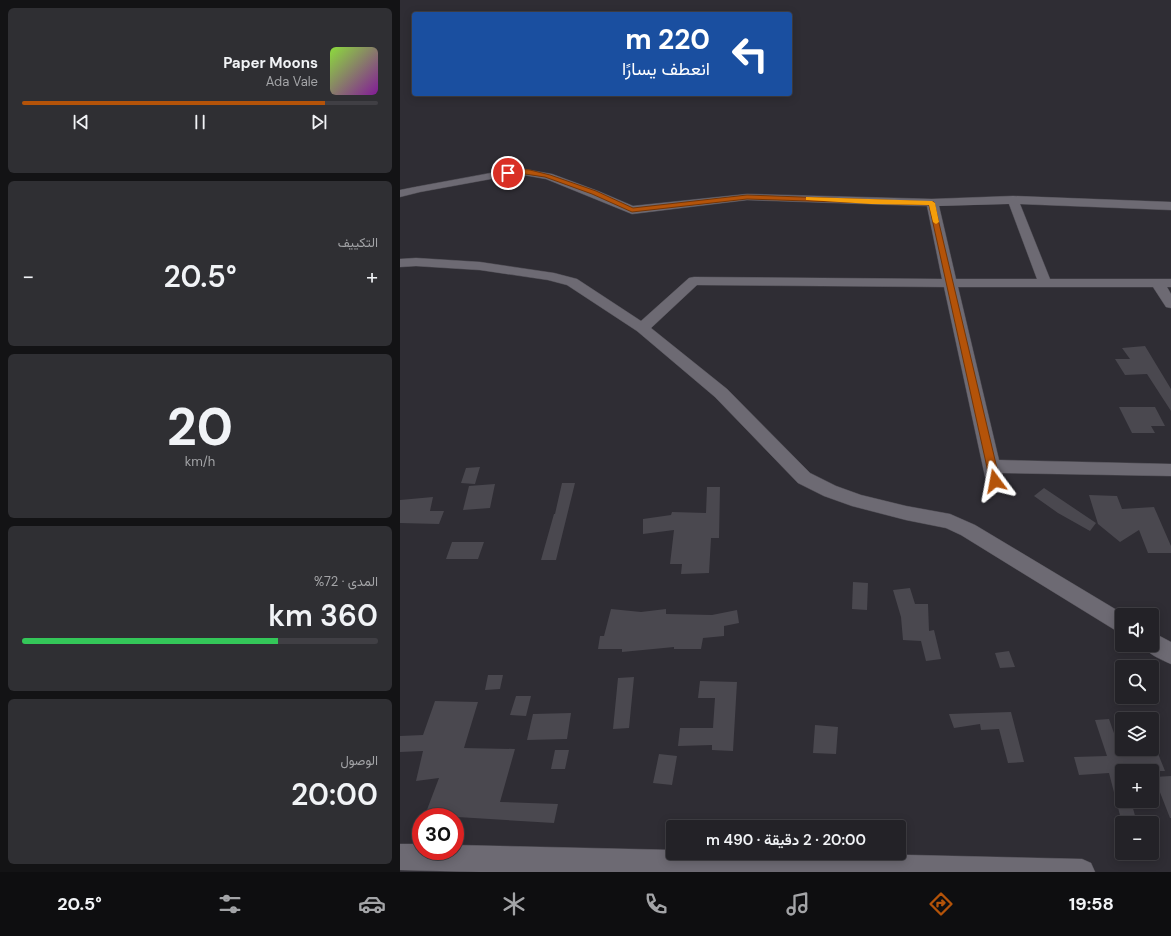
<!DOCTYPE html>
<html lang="ar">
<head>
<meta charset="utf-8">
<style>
	body { margin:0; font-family:"DM Sans",Vazirmatn,sans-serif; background:#2f2f33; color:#f1f3f6; direction:rtl; height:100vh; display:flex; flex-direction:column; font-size:15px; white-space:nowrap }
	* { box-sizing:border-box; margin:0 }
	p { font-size:13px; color:#a3a4a7 }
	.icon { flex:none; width:22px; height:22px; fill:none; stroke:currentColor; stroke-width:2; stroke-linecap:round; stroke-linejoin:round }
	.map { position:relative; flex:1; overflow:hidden; direction:ltr }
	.details { display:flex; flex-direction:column; gap:8px; padding:8px; background:#131315; width:400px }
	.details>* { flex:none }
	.guide { position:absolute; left:12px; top:12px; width:380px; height:84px; border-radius:4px; box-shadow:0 2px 10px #0003,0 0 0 1px #403f44; direction:rtl; background:#1a4fa0; color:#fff; overflow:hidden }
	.tools { position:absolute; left:715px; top:608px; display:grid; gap:8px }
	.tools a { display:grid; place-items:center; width:44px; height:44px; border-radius:4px; background:#232227; box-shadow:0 2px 10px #0003,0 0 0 1px #403f44; font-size:20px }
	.speed { position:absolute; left:12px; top:808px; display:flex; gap:8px; font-size:20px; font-weight:700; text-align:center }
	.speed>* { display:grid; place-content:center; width:52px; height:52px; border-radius:50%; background:#232227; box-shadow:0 2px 10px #0003,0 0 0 1px #403f44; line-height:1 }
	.speed .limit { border:6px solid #d22; background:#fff; color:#111 }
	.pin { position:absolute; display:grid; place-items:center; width:34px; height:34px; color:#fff; margin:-17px; border:2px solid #fff; border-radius:50%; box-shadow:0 1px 4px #0007 }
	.me { position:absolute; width:44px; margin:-22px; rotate:347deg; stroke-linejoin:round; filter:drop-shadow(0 0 3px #0008) }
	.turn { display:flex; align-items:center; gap:14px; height:84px; padding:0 16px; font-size:18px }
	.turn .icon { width:52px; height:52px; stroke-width:2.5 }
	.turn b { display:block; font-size:28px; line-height:34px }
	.big { font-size:30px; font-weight:600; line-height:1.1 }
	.details .card { flex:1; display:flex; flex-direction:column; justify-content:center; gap:6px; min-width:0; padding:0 14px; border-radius:6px; background:#2f2f33 }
	.details .dial { align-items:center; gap:0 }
	.dial b { font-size:52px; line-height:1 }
	.song { display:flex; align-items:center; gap:12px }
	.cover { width:48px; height:48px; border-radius:6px; background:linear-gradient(135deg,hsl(90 70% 55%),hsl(290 70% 35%)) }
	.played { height:4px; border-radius:2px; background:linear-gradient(90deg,#b45309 85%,#403f44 85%) }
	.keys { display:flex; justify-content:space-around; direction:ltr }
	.heat { display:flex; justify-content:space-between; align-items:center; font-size:22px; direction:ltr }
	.charge { height:6px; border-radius:3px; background:linear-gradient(90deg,#34c759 72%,#403f44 0) }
	.trip { position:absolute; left:266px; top:820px; width:240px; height:40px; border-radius:4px; background:#232227; box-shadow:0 2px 10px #0003,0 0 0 1px #403f44; font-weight:600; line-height:40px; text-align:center; direction:rtl }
	.dock { display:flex; height:64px; justify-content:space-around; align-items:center; background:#0e0e10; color:#a3a4a7 }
	.dock .icon { width:28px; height:28px }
	.dock .active { color:#b45309 }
	.dock b { font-size:18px; color:#f1f3f6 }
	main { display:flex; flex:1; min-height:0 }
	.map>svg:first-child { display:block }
	.building { fill:#4a484f }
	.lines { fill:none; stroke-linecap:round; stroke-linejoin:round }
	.minor-casing { stroke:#4c4a51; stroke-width:1 }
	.minor { fill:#6d6a73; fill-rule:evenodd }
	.route { fill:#b45309; stroke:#753606 }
	.slow { fill:#f59e0b }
</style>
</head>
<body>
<main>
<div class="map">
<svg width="771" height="872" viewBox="0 0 771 872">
	<rect width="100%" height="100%" fill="#2f2d34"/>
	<!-- building -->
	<path class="building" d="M 745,346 L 771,389 L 771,411 L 747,374 L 725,375 L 715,359 L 730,359 L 722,348 Z
		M 719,407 L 755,407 L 765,426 L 751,426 L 755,433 L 732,433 Z
		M 80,467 L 75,484 L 61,483 L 66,468 Z
		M 162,483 L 175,483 L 156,560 L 141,560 L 154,514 L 155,514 Z
		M 95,484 L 90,508 L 63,510 L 69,486 Z
		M 307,487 L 320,487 L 319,538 L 311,538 L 309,573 L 281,574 L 282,564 L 270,564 L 274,530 L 243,534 L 243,519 L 271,515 L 272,512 L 306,513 Z
		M 644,488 L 696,523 L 690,531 L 658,513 L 634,496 Z
		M 689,495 L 717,496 L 722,509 L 754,507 L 771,546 L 771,553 L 748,553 L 739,530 L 720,542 L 698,524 Z
		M 33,497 L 30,511 L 44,511 L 39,524 L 0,523 L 0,500 Z
		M 52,542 L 84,542 L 78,559 L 46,559 Z
		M 453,582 L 468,583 L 467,610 L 452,609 Z
		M 510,588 L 515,604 L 528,604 L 529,631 L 534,630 L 541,659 L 526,661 L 521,641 L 503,640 L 501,617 L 493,590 Z
		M 211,609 L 241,612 L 266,609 L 266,614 L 312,615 L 337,610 L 339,623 L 324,626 L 324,636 L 303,638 L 301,649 L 274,649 L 274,647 L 222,652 L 222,649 L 198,649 L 200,636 L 204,636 Z
		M 609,651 L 615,667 L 600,668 L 595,653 Z
		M 88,675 L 103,675 L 100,689 L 85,690 Z
		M 234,677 L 229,728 L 213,729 L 218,678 Z
		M 300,681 L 337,682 L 333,751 L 312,750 L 312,745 L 278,746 L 280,728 L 313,728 L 315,698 L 298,698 Z
		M 116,696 L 131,696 L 126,716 L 110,715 Z
		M 35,701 L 78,702 L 64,748 L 115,749 L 100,802 L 158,804 L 154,823 L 25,815 L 39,778 L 16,781 L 23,751 L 0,752 L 0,736 L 23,735 Z
		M 611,712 L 624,762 L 608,763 L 599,729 L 581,730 L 580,724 L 554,728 L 549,714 Z
		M 171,713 L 167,739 L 127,740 L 133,714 Z
		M 709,719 L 721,753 L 757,751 L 765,771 L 722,771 L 722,801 L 731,801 L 737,823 L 722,823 L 709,773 L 679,775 L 674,757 L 707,756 L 695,720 Z
		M 415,725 L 438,727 L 436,754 L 413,753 Z
		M 155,750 L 169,750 L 165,769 L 151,769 Z
		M 259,754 L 277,756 L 272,785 L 253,783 Z
		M 771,776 L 771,818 L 770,818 L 754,777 Z"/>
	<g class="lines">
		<!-- minor casing -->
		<g class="minor-casing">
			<path id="minor" d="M 118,168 L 152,174 L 198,191 L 233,206 L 347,194 L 532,199 L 613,196 L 771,202 L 771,210 L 620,204 L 650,279 L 771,279 L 771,287 L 767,287 L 771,294 L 771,308 L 766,307 L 753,287 L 558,287 L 599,460 L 771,464 L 771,476 L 602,473 L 604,481 L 601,486 L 595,488 L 589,486 L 586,481 L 544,287 L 297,285 L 251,328 L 327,389 L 410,473 L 436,486 L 461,495 L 506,506 L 550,514 L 575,525 L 725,615 L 722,615 L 722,633 L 715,630 L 561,535 L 546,528 L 506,520 L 452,506 L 424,496 L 398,483 L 315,397 L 237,331 L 167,285 L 148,280 L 80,270 L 16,266 L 0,267 L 0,259 L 16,258 L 80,262 L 154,273 L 177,279 L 241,321 L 289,278 L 294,277 L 542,279 L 527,206 L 347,200 L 232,214 L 146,179 L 118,174 L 20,192 L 0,197 L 0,190 L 15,187 ZM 609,204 L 637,279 L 556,279 L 539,206 Z
				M 752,632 L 771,642 L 771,664 C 762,660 747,654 743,645 L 752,645 Z
				M 0,844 L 21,844 L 21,851 L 55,851 L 55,845 L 273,850 L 273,853 L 424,853 L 682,859 L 691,863 L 695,872 L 80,872 L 0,870 Z"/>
		</g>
		<!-- minor -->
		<use href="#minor" class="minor"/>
	</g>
	<!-- route -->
	<path class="route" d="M 118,169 L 130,170 L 150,175 L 196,191 L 233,208 L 347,195 L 534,202 L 600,481 L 598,484 L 592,484 L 590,481 L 529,205 L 347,199 L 232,212 L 192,194 L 145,177 L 118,173 L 108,175 L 106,173 Z"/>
	<!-- slow -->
	<path class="slow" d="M 406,197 L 532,201 L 535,203 L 539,222 L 536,224 L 533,222 L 529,205 L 471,204 L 408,200 L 406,200 Z"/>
</svg>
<div class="tools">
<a><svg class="icon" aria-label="sound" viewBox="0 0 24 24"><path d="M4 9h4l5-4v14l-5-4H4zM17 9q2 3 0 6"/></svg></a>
<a><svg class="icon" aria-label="search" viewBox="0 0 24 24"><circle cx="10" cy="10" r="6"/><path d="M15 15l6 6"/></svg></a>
<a><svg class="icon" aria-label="layers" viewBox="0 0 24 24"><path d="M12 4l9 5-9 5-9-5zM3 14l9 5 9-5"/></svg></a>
<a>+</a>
<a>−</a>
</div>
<div class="speed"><div class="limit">30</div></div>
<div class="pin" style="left:108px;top:173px;background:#d93025"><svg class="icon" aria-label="arrive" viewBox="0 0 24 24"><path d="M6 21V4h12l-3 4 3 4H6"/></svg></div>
<svg class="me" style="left:595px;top:481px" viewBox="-20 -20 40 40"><path d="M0-17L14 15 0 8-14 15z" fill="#b45309" stroke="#fff" stroke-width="4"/></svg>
<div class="trip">20:00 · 2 دقيقة · 490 m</div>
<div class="guide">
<div class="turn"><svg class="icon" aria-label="left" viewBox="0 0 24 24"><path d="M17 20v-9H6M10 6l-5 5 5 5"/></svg><div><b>220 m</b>انعطف يسارًا</div></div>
</div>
</div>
<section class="details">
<div class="card">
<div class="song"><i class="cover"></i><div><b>Paper Moons</b><p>Ada Vale</p></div></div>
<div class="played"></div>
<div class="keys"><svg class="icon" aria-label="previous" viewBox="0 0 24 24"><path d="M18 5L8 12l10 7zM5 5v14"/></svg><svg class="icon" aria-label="pause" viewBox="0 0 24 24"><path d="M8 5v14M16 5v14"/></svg><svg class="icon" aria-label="next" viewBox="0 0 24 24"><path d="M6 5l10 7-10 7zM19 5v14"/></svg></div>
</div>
<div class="card"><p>التكييف</p>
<div class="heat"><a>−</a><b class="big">20.5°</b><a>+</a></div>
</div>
<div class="card dial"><b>20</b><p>km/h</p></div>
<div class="card"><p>المدى · 72%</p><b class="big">360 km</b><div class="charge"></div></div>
<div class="card"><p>الوصول</p><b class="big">20:00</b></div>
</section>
</main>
<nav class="dock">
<b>19:58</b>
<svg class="icon active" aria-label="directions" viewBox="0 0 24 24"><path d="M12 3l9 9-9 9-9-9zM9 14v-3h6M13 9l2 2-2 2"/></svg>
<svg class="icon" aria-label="music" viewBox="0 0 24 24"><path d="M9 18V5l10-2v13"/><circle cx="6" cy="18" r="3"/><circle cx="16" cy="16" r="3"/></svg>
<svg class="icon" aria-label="phone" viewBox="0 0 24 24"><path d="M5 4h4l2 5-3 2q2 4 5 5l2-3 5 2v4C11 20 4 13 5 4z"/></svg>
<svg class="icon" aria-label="climate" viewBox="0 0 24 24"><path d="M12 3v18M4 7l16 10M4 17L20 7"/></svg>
<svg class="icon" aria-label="car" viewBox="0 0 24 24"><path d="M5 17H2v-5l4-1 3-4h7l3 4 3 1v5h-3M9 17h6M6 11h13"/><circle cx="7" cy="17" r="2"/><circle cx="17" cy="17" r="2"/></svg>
<svg class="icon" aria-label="filters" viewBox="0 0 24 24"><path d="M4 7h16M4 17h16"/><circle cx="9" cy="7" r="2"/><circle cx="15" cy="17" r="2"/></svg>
<b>20.5°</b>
</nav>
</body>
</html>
